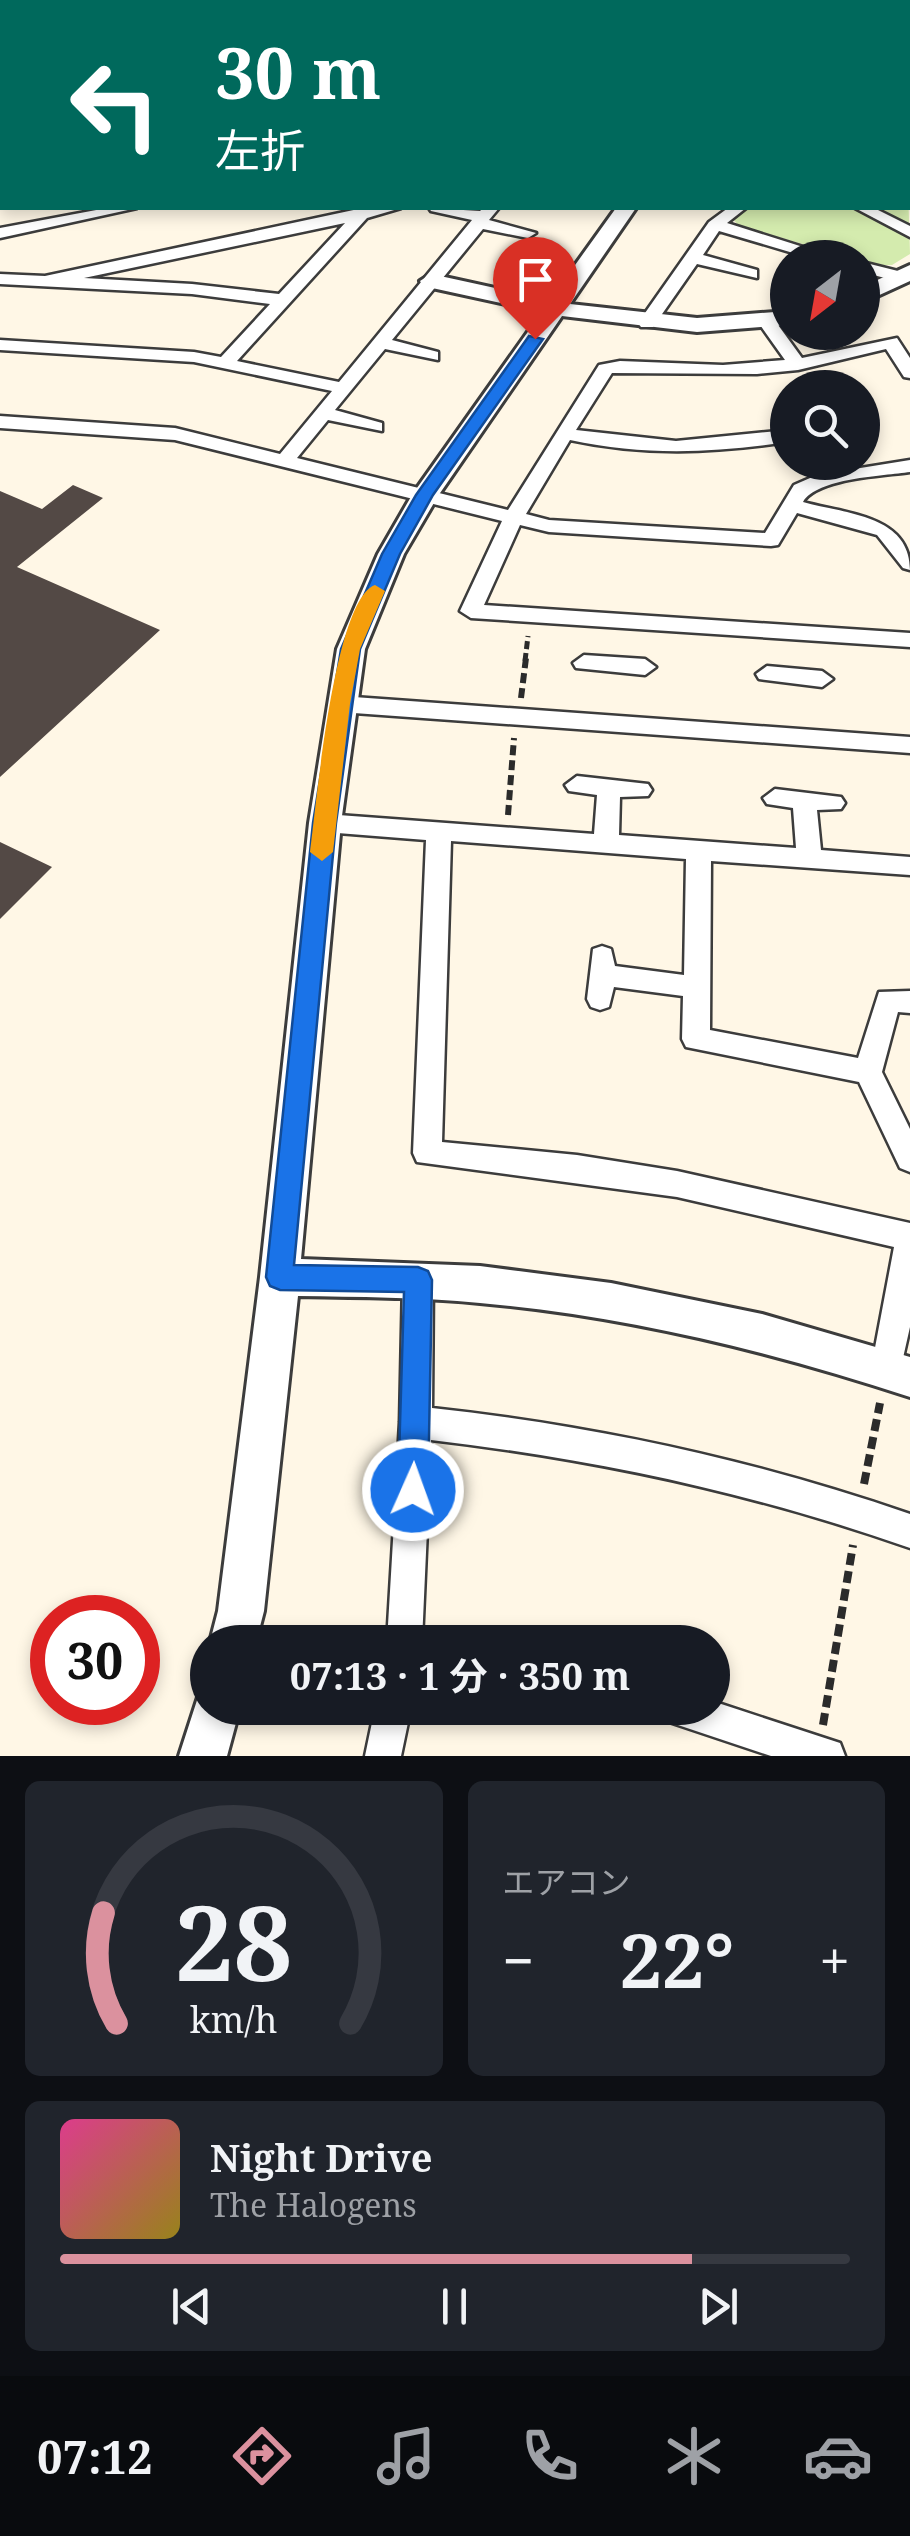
<!DOCTYPE html>
<html lang="ja">
<head>
<meta charset="utf-8">
<style>
	body { margin:0; font-family:"Noto Serif","Noto Sans JP",serif; background:#20242c; color:#f1f3f6; height:100vh; display:flex; flex-direction:column; font-size:38px; white-space:nowrap }
	* { box-sizing:border-box; margin:0 }
	p { font-size:32px; color:#9ea1a6 }
	.icon { flex:none; width:55px; height:55px; fill:none; stroke:currentColor; stroke-width:2; stroke-linecap:round; stroke-linejoin:round }
	.map { position:relative; height:1756px; overflow:hidden }
	.side { display:flex; flex-direction:column; gap:25px; padding:25px; background:#0d0f14; flex:1 }
	.side>* { flex:none }
	.guide { position:absolute; left:0px; top:0px; width:910px; height:210px; box-shadow:0 5px 15px #0003; background:#00695c; color:#fff; overflow:hidden }
	.needle { width:65px; rotate:211deg }
	.controls { position:absolute; left:770px; top:240px; display:grid; gap:20px }
	.controls a { display:grid; place-items:center; width:110px; height:110px; border-radius:50%; background:#171b24; box-shadow:0 5px 15px #0003; font-size:50px }
	.speed { position:absolute; left:30px; top:1595px; display:flex; gap:20px; font-size:50px; font-weight:700; text-align:center }
	.speed>* { display:grid; place-content:center; width:130px; height:130px; border-radius:50%; background:#171b24; box-shadow:0 5px 15px #0003; line-height:1 }
	.speed .limit { border:15px solid #d22; background:#fff; color:#111 }
	.pin { position:absolute; display:grid; place-items:center; width:85px; height:85px; color:#fff; margin:-102px -42px; border-radius:50% 50% 50% 0; rotate:-45deg; box-shadow:0 0 10px #0007 }
	.pin .icon { rotate:45deg }
	.me { position:absolute; width:110px; margin:-55px; rotate:2deg; stroke-linejoin:round; filter:drop-shadow(0 0 8px #0008) }
	.turn { display:flex; align-items:center; gap:35px; height:210px; padding:0 50px; font-size:45px }
	.turn .icon { width:130px; height:130px; stroke-width:2.5 }
	.turn b { display:block; font-size:70px; line-height:85px }
	.big { font-size:75px; font-weight:700; line-height:1.1 }
	.side .card { flex:1; display:flex; flex-direction:column; justify-content:center; gap:15px; min-width:0; padding:0 35px; border-radius:15px; background:#20242c }
	.side .dial { align-items:center; gap:0 }
	.dial svg { height:260px; overflow:visible; fill:none; stroke:#363941; stroke-width:7; stroke-linecap:round; text-anchor:middle }
	.dial text { fill:#f1f3f6; stroke:none }
	.song { display:flex; align-items:center; gap:30px }
	.cover { width:120px; height:120px; border-radius:15px; background:linear-gradient(135deg,hsl(330 70% 55%),hsl(50 70% 35%)) }
	.played { height:10px; border-radius:5px; background:linear-gradient(90deg,#db919e 80%,#363941 80%) }
	.keys { display:flex; justify-content:space-around; direction:ltr }
	.heat { display:flex; justify-content:space-between; align-items:center; font-size:55px; direction:ltr }
	.side .tiles { flex:1; display:grid; gap:25px; grid-template-columns:1fr 1fr }
	.card:last-child { grid-column:span 2 }
	.trip { position:absolute; left:190px; top:1625px; width:540px; height:100px; border-radius:50px; background:#171b24; box-shadow:0 5px 15px #0003; font-weight:700; line-height:100px; text-align:center }
	.menu { display:flex; height:160px; justify-content:space-around; align-items:center; background:#090b0e; color:#9ea1a6 }
	.menu .icon { width:70px; height:70px }
	.menu .selected { color:#db919e }
	.menu b { font-size:45px; color:#f1f3f6 }
	.map>svg:first-child { display:block }
	.green { fill:#d4ebae }
	.building { fill:#534945 }
	.lines { fill:none; stroke-linecap:round; stroke-linejoin:round }
	.minor-casing { stroke:#3c3c3c; stroke-width:5 }
	.tertiary-casing { stroke:#3c3c3c; stroke-width:6 }
	.trunk-casing { stroke:#1a1a1a; stroke-width:6 }
	.path-far2 { stroke:#2b2b2b; stroke-width:5; stroke-dasharray:8 4; stroke-linecap:butt }
	.path-far1 { stroke:#2b2b2b; stroke-width:6; stroke-dasharray:10 5; stroke-linecap:butt }
	.path { stroke:#2b2b2b; stroke-width:8; stroke-dasharray:12 6; stroke-linecap:butt }
	.minor { fill:#fff; fill-rule:evenodd }
	.tertiary { fill:#fff; fill-rule:evenodd }
	.trunk { fill:#ffa54d; fill-rule:evenodd }
	.route { fill:#1a73e8; stroke:#114b97; stroke-width:2.5 }
	.slow { fill:#f59e0b }
</style>
</head>
<body>
<div class="map">
<svg width="910" height="1756" viewBox="0 0 910 1756">
	<rect width="100%" height="100%" fill="#fff7e6"/>
	<!-- green -->
	<path class="green" d="M 908,187 L 910,254 L 892,265 L 877,265 L 739,226 L 732,218 L 749,208 L 908,208 Z"/>
	<!-- building -->
	<path class="building" d="M 73,485 L 103,498 L 17,567 L 160,630 L 0,777 L 0,491 L 42,509 Z
		M 0,842 L 52,867 L 0,919 Z"/>
	<g class="lines">
		<!-- minor casing -->
		<g class="minor-casing">
			<path id="minor" d="M 465,0 L 481,0 L 483,2 L 467,2 Z
				M 908,83 L 910,83 L 910,93 L 908,93 Z
				M 910,128 L 910,138 L 908,139 L 908,129 Z
				M 908,176 L 910,177 L 910,187 L 908,186 Z
				M 107,208 L 137,208 L 0,238 L 0,228 Z
				M 363,208 L 401,208 L 367,218 L 237,361 L 339,382 L 472,220 L 431,211 L 429,208 L 480,211 L 483,208 L 499,208 L 489,220 L 536,233 L 528,238 L 483,229 L 392,340 L 438,352 L 438,360 L 385,349 L 335,410 L 382,423 L 382,431 L 328,420 L 297,458 L 508,510 L 599,365 L 620,361 L 723,365 L 785,360 L 758,322 L 767,317 L 773,318 L 802,358 L 897,338 L 910,358 L 910,378 L 904,377 L 886,349 L 798,370 L 757,374 L 612,373 L 576,430 L 676,441 L 788,430 L 788,442 C 713,453 644,456 570,440 L 526,514 L 549,520 L 765,533 L 794,485 L 817,475 L 910,460 L 910,472 C 883,476 817,478 803,502 C 846,514 910,515 910,570 L 903,568 L 877,535 L 797,513 L 778,545 L 771,546 L 549,532 L 520,525 L 484,605 L 910,633 L 910,647 L 471,618 L 460,611 L 502,521 L 175,440 L 0,428 L 0,416 L 175,428 L 280,454 L 332,391 L 194,362 L 0,350 L 0,340 L 194,352 L 221,357 L 270,304 L 192,294 L 0,284 L 0,274 L 45,276 ZM 345,223 L 279,294 L 192,284 L 84,278 Z
				M 728,208 L 746,208 L 727,223 L 838,258 L 810,258 L 719,231 L 703,255 L 757,270 L 757,278 L 697,264 L 653,327 L 641,327 L 638,323 L 709,222 Z
				M 855,208 L 874,208 L 910,226 L 910,237 Z
				M 862,262 L 906,273 L 908,277 L 900,282 L 862,272 Z
				M 584,655 L 645,659 L 656,667 L 645,675 L 576,668 L 573,663 Z
				M 767,666 L 822,671 L 833,679 L 822,687 L 759,679 L 756,674 Z
				M 340,696 L 910,737 L 910,753 L 340,712 L 329,704 Z
				M 577,776 L 648,784 L 652,790 L 648,796 L 620,797 L 619,835 L 796,848 L 793,808 L 767,804 L 763,798 L 775,789 L 841,797 L 845,803 L 841,809 L 817,810 L 821,850 L 910,857 L 910,875 L 711,861 L 710,1030 L 858,1058 L 879,992 L 910,991 L 910,1013 L 898,1012 L 882,1072 L 910,1129 L 910,1172 L 900,1168 L 859,1082 L 686,1047 L 682,1039 L 683,996 L 614,987 L 609,1007 L 600,1010 L 591,1007 L 587,999 L 593,949 L 602,946 L 611,949 L 615,966 L 684,975 L 686,859 L 451,841 L 442,1142 L 577,1155 L 677,1171 L 910,1223 L 910,1327 L 898,1380 L 887,1384 L 876,1380 L 871,1369 L 894,1247 L 677,1197 L 417,1162 L 413,1153 L 426,840 L 325,832 L 313,823 L 325,814 L 594,834 L 597,795 L 569,791 L 565,785 Z
				M 418,1266 L 429,1270 L 433,1280 L 432,1408 C 596,1426 754,1460 910,1514 L 910,1548 C 754,1493 595,1459 431,1440 L 422,1642 L 387,1642 L 400,1422 L 403,1280 L 407,1270 Z
				M 712,1701 L 840,1743 L 845,1756 L 771,1756 L 666,1721 L 661,1708 L 712,1708 Z
				M 375,1708 L 411,1708 L 401,1756 L 365,1756 Z"/>
		</g>
		<!-- tertiary casing -->
		<g class="tertiary-casing">
			<path id="tertiary" d="M 515,0 L 534,0 L 536,2 L 517,2 Z
				M 616,208 L 636,208 L 570,304 L 697,318 L 788,311 L 788,325 L 697,332 L 562,316 L 438,496 L 404,554 L 365,649 L 341,823 L 301,1259 L 480,1266 L 611,1283 L 762,1314 L 910,1357 L 910,1397 C 770,1351 627,1316 480,1303 C 419,1297 358,1297 298,1296 L 264,1611 L 256,1642 L 210,1642 L 218,1611 L 260,1277 L 309,823 L 337,649 L 378,554 L 412,495 L 542,312 L 423,286 L 420,281 L 431,274 L 550,300 Z
				M 910,265 L 910,281 L 862,303 L 862,287 Z
				M 208,1688 L 208,1708 L 240,1708 L 227,1756 L 179,1756 L 200,1691 Z"/>
		</g>
		<!-- trunk casing -->
		<g class="trunk-casing">
			<path id="trunk" d="M 908,3 L 910,3 L 910,17 L 908,17 Z
				M 2,159 L 2,175 L 0,176 L 0,160 Z"/>
		</g>
		<!-- path-far2 -->
		<path class="path-far2" d="M 525,661 L 528,636"/>
		<!-- path-far1 -->
		<path class="path-far1" d="M 521,698 L 526,658
			M 508,815 L 514,738"/>
		<!-- path -->
		<path class="path" d="M 864,1484 L 880,1403
			M 823,1725 L 853,1545"/>
		<!-- minor -->
		<use href="#minor" class="minor"/>
		<!-- tertiary -->
		<use href="#tertiary" class="tertiary"/>
		<!-- trunk -->
		<use href="#trunk" class="trunk"/>
	</g>
	<!-- route -->
	<path class="route" d="M 529,336 L 543,339 L 433,495 L 400,554 L 360,649 L 336,823 L 294,1265 L 418,1267 L 428,1271 L 432,1280 L 428,1490 L 424,1501 L 413,1505 L 403,1501 L 398,1490 L 404,1292 L 280,1290 L 270,1286 L 266,1277 L 313,823 L 341,649 L 382,554 L 416,495 Z"/>
	<!-- slow -->
	<path class="slow" d="M 375,585 L 385,591 L 360,649 L 350,704 L 333,852 L 322,861 L 310,852 C 316,808 334,599 375,585 Z"/>
</svg>
<div class="controls">
<a><svg class="needle" viewBox="-14 -14 28 28"><path d="M0-13l5 13h-10z" fill="#e53935"/><path d="M0 13l5-13h-10z" fill="#9ea1a6"/></svg></a>
<a><svg class="icon" aria-label="search" viewBox="0 0 24 24"><circle cx="10" cy="10" r="6"/><path d="M15 15l6 6"/></svg></a>
</div>
<div class="speed"><div class="limit">30</div></div>
<div class="pin" style="left:535px;top:339px;background:#d93025"><svg class="icon" aria-label="arrive" viewBox="0 0 24 24"><path d="M6 21V4h12l-3 4 3 4H6"/></svg></div>
<svg class="me" style="left:413px;top:1490px" viewBox="-20 -20 40 40"><circle r="17" fill="#1a73e8" stroke="#fff" stroke-width="3"/><path d="M0-11L8 9 0 5-8 9z" fill="#fff"/></svg>
<div class="trip">07:13 · 1 分 · 350 m</div>
<div class="guide">
<div class="turn"><svg class="icon" aria-label="left" viewBox="0 0 24 24"><path d="M17 20v-9H6M10 6l-5 5 5 5"/></svg><div><b>30 m</b>左折</div></div>
</div>
</div>
<section class="side">
<div class="tiles">
<div class="card dial"><svg viewBox="0 0 100 80">
<path d="M14 69A42 42 0 1 1 86 69"/>
<path d="M14 69A42 42 0 0 1 10 35" stroke="#db919e"/>
<text x="50" y="56" font-size="32" font-weight="700">28</text>
<text x="50" y="72" font-size="11">km/h</text>
</svg></div>
<div class="card"><p>エアコン</p>
<div class="heat"><a>−</a><b class="big">22°</b><a>+</a></div>
</div>
<div class="card">
<div class="song"><i class="cover"></i><div><b>Night Drive</b><p>The Halogens</p></div></div>
<div class="played"></div>
<div class="keys"><svg class="icon" aria-label="previous" viewBox="0 0 24 24"><path d="M18 5L8 12l10 7zM5 5v14"/></svg><svg class="icon" aria-label="pause" viewBox="0 0 24 24"><path d="M8 5v14M16 5v14"/></svg><svg class="icon" aria-label="next" viewBox="0 0 24 24"><path d="M6 5l10 7-10 7zM19 5v14"/></svg></div>
</div>
</div>
</section>
<nav class="menu">
<b>07:12</b>
<svg class="icon selected" aria-label="directions" viewBox="0 0 24 24"><path d="M12 3l9 9-9 9-9-9zM9 14v-3h6M13 9l2 2-2 2"/></svg>
<svg class="icon" aria-label="music" viewBox="0 0 24 24"><path d="M9 18V5l10-2v13"/><circle cx="6" cy="18" r="3"/><circle cx="16" cy="16" r="3"/></svg>
<svg class="icon" aria-label="phone" viewBox="0 0 24 24"><path d="M5 4h4l2 5-3 2q2 4 5 5l2-3 5 2v4C11 20 4 13 5 4z"/></svg>
<svg class="icon" aria-label="climate" viewBox="0 0 24 24"><path d="M12 3v18M4 7l16 10M4 17L20 7"/></svg>
<svg class="icon" aria-label="car" viewBox="0 0 24 24"><path d="M5 17H2v-5l4-1 3-4h7l3 4 3 1v5h-3M9 17h6M6 11h13"/><circle cx="7" cy="17" r="2"/><circle cx="17" cy="17" r="2"/></svg>
</nav>
</body>
</html>
